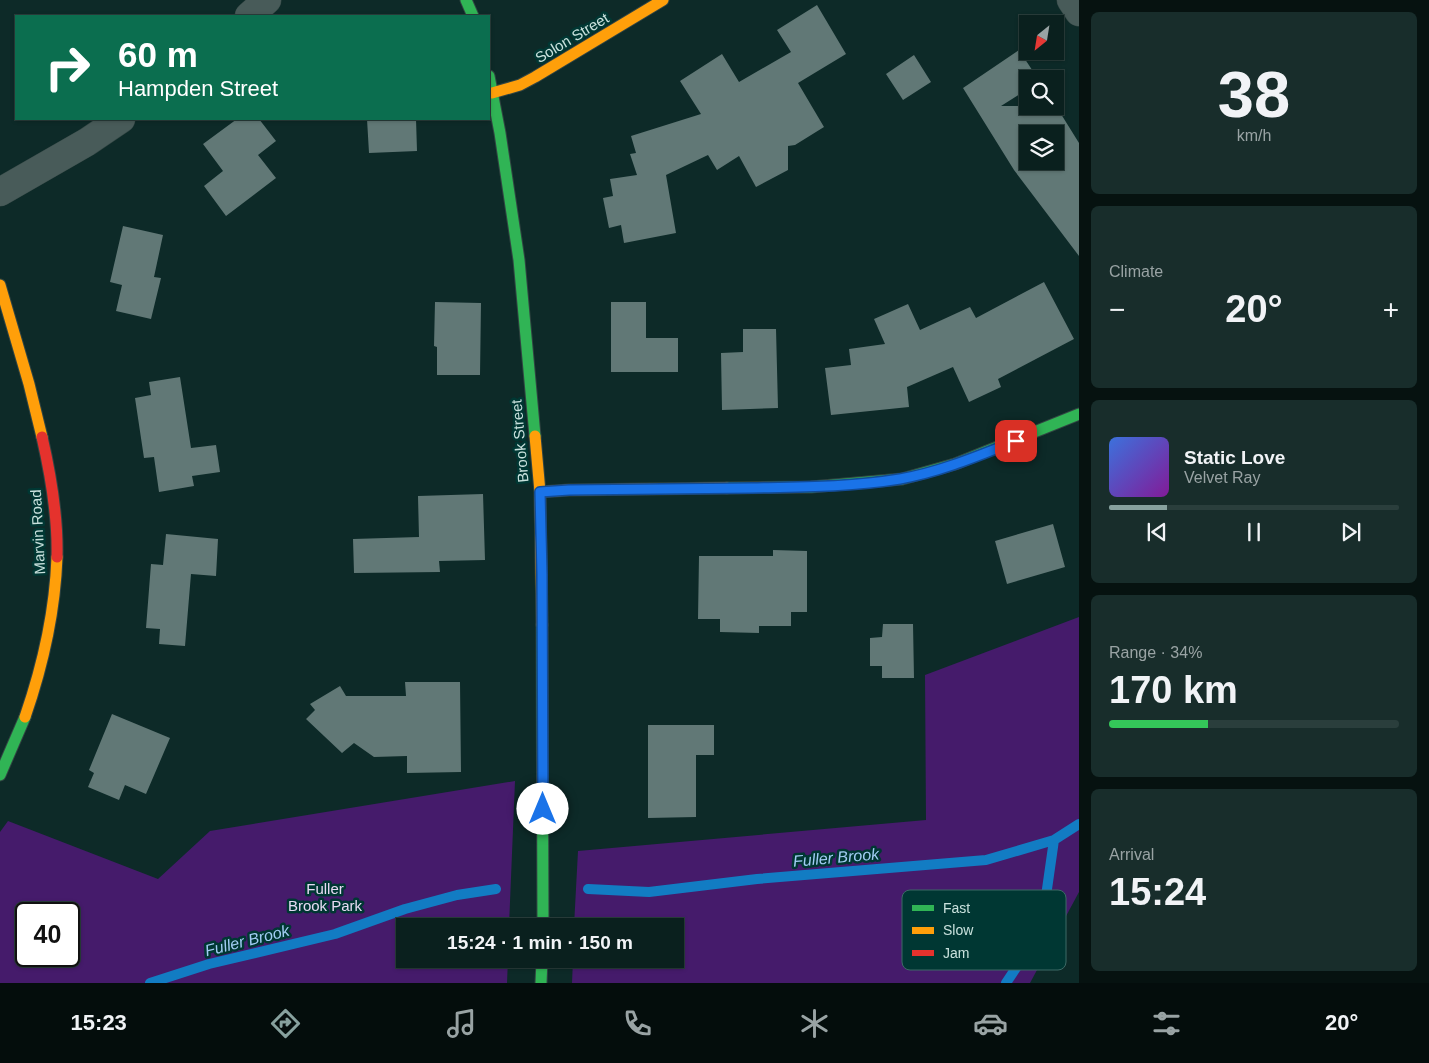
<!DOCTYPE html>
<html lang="en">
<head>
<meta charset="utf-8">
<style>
	body { margin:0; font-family:Arial,sans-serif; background:#182d2b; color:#f1f3f6; height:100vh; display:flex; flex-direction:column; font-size:19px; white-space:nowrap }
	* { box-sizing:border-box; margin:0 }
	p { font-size:16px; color:#99a3a4 }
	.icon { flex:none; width:28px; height:28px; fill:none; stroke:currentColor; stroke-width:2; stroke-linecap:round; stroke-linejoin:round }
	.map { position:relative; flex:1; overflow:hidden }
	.sheet { display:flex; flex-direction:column; gap:12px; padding:12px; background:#061210; width:350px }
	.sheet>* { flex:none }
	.guide { position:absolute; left:15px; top:15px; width:475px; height:105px; border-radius:0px; box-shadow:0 1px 4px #0004,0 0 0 1px #2a3e3c; background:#0b6e4f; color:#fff; overflow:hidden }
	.needle { width:32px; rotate:210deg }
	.fabs { position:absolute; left:1019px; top:15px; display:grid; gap:10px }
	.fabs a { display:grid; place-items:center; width:45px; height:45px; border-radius:0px; background:#0a201e; box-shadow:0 1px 4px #0004,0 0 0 1px #2a3e3c; font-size:25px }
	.speed { position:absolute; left:15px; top:902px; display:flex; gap:10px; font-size:25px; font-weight:700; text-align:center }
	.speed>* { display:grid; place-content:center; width:65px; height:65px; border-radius:50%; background:#0a201e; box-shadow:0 1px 4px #0004,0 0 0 1px #2a3e3c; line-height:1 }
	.speed .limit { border:2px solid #111; border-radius:8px; background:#fff; color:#111 }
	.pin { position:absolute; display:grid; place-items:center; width:42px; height:42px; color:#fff; margin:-21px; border-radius:10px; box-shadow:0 2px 8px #0006 }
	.me { position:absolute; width:55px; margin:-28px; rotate:0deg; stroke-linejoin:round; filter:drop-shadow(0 0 4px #0008) }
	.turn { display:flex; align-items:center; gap:18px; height:105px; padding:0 20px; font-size:22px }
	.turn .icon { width:65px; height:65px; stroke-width:2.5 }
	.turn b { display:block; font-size:35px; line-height:42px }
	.big { font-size:38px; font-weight:800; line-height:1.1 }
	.sheet .card { flex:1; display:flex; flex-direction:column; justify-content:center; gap:8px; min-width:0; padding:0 18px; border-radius:8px; background:#182d2b }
	.sheet .dial { align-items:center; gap:0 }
	.dial b { font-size:65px; line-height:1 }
	.song { display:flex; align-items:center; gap:15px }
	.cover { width:60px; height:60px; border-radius:8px; background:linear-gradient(135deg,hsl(220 70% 55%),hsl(290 70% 35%)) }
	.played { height:5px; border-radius:2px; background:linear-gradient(90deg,#87a19e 20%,#2a3e3c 20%) }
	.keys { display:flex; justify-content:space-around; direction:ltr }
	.heat { display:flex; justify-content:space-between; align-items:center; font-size:28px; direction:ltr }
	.charge { height:8px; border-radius:4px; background:linear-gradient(90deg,#34c759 34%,#2a3e3c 0) }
	.trip { position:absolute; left:396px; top:918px; width:288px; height:50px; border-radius:0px; background:#0a201e; box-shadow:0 1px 4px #0004,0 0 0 1px #2a3e3c; font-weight:800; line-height:50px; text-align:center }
	.menu { display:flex; height:80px; justify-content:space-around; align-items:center; background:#040d0c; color:#99a3a4 }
	.menu .icon { width:35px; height:35px }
	.menu .selected { color:#87a19e }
	.menu b { font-size:22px; color:#f1f3f6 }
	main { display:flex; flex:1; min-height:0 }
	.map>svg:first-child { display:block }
	.green { fill:#451b6b; fill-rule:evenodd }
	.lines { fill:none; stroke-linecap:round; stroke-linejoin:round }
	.stream { stroke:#127cc3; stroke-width:10 }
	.building { fill:#617876; fill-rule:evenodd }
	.street-casing { stroke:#324543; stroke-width:29 }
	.fast-casing { stroke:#324543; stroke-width:13 }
	.slow-casing { stroke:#324543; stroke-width:13 }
	.jam-casing { stroke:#324543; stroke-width:13 }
	.street { stroke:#485b59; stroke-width:28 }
	.fast { stroke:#30b455; stroke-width:11 }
	.slow { stroke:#ff9f0a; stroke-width:11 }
	.jam { stroke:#e5322d; stroke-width:11 }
	.route-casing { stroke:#114b97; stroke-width:12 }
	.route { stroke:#1a73e8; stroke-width:9 }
	.labels { text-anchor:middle; stroke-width:5; stroke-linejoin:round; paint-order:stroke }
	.street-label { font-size:15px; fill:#c8e1dd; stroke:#003733 }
	.park-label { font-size:15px; fill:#e7dbf4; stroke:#003733 }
	.water-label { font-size:16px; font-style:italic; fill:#a2cdf4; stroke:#003733 }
	.key { fill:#003733; stroke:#3c6a66; stroke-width:1 }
	.key-label { font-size:14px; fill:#c8e1dd }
</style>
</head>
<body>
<main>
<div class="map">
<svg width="1079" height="983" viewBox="0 0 1079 983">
	<rect width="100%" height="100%" fill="#0d2a28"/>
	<!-- green -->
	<path class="green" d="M 1079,617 L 1079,892 L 1030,983 L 572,983 L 573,959 L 675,959 L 675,926 L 574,926 L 578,851 L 926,820 L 925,675 Z
		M 515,781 L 509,926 L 405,926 L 405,959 L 508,959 L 507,983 L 0,983 L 0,832 L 8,821 L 158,879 L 210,831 ZM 26,914 L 69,914 L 69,956 L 26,956 Z"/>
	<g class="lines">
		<!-- stream -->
		<path class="stream" d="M 588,889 L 649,892 L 757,879 L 986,860 L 1054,840 L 1079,824
			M 150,983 L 209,964 L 335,934 L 405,909 L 457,895 L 496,889
			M 1006,983 L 1028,950 L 1044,910 L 1054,840"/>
	</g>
	<!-- building -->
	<path class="building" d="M 817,5 L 846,54 L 798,83 L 824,127 L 795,145 L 788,146 L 788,170 L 756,187 L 739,156 L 717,170 L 708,155 L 666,175 L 676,233 L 624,243 L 621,225 L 609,228 L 603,198 L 613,196 L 610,179 L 637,175 L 630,154 L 636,153 L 631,136 L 701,114 L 680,81 L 722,54 L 739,82 L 791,52 L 777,30 Z
		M 1019,50 L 1038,79 L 1028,79 L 1028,89 L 1001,106 L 1056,106 L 1079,143 L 1079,256 L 1014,170 L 963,88 ZM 1028,134 L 1055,134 L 1055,161 L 1028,161 Z
		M 914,55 L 931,82 L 903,100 L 886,74 Z
		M 237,119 L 259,119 L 276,141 L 258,155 L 276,178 L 226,216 L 204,186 L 223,171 L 203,144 Z
		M 367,119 L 416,119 L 417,151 L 369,153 Z
		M 123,226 L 163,235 L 154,277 L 161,278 L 151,319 L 116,311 L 122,285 L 110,282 Z
		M 1044,282 L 1074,339 L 998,379 L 1001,387 L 969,402 L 953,367 L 907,387 L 909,407 L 831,415 L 825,368 L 851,365 L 849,349 L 885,344 L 874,319 L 908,304 L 920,330 L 970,307 L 976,318 Z
		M 435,302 L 481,303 L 480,375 L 437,375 L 437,347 L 434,346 Z
		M 611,302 L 646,302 L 646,338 L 678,338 L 678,372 L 611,372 Z
		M 743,329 L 776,329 L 778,408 L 722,410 L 721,353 L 743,352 Z
		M 180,377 L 191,448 L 216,445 L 220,472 L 192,476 L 194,486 L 159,492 L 154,457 L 144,458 L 135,398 L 151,395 L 149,382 Z
		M 483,494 L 485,560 L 439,561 L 440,572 L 354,573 L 353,539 L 419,537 L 418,496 Z
		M 1053,524 L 1065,567 L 1007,584 L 995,541 Z
		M 166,534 L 218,539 L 216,576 L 191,574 L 185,646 L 159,644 L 160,629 L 146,628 L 151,564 L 163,565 Z
		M 773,550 L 807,551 L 807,612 L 791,612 L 791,626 L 759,626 L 759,633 L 720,632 L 720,619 L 698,619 L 699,556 L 773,556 Z
		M 883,624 L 913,624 L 914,678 L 882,678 L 882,666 L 870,666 L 870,638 L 882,637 Z
		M 405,682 L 460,682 L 461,772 L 407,773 L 407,756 L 374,757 L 354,743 L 342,753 L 306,719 L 315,710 L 310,704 L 340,686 L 346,696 L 406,696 Z
		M 112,714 L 170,738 L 146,794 L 125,785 L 119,800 L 88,787 L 94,773 L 89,770 Z
		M 648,725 L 714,725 L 714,755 L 696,755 L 696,817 L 648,818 Z"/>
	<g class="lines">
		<!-- street casing -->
		<g class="street-casing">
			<path id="street" d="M 1071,0 L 1079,12
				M 249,16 L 267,0
				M 0,192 L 87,142 L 121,119"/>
		</g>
		<!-- fast casing -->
		<g class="fast-casing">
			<path id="fast" d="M 466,0 L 473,16
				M 489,76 L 500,133 L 519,260 L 535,436
				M 727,488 L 811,487 L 902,479 L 955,464 L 1079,414
				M 542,625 L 543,926
				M 0,775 L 25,717
				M 541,983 L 542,959"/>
		</g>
		<!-- slow casing -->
		<g class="slow-casing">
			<path id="slow" d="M 492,93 L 520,85 L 535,77 L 663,0
				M 0,285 L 29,384 L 42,437
				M 535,436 L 540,492 L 542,625
				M 540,492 L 569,490 L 727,488
				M 25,717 C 43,665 55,613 57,557"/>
		</g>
		<!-- jam casing -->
		<g class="jam-casing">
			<path id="jam" d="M 42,437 C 51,476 58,517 57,557"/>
		</g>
		<!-- street -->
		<use href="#street" class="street"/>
		<!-- fast -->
		<use href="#fast" class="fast"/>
		<!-- slow -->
		<use href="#slow" class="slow"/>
		<!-- jam -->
		<use href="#jam" class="jam"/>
	</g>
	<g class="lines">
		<!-- route casing -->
		<g class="route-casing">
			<path id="route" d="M 543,809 L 542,574 L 540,492 L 569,490 C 630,489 691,489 752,488 C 802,487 851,487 900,479 C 940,472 978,456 1016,441"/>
		</g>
		<!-- route -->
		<use href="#route" class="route"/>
	</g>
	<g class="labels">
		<!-- street labels -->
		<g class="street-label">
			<text transform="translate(572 38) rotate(-31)" y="5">Solon Street</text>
			<text transform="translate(520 441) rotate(-95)" y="5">Brook Street</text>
			<text transform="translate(38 532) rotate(-93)" y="5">Marvin Road</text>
		</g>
		<!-- park labels -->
		<g class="park-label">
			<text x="325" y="894">Fuller<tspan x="325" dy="17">Brook Park</tspan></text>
		</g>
		<!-- water labels -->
		<g class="water-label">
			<text transform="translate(836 857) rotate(-5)" y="6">Fuller Brook</text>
			<text transform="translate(247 940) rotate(-14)" y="6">Fuller Brook</text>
		</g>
	</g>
	<!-- legend -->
	<rect x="902" y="890" width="164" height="80" rx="8" class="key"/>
	<rect x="912" y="905" width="22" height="6" fill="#30b455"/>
	<rect x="912" y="927" width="22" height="7" fill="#ff9f0a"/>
	<rect x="912" y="950" width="22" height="6" fill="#e5322d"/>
	<g class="key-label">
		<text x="943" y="913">Fast</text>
		<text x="943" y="935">Slow</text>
		<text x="943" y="958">Jam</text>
	</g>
</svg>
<div class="fabs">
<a><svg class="needle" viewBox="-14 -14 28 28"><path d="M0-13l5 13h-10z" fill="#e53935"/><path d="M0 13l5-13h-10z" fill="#99a3a4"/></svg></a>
<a><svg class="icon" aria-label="search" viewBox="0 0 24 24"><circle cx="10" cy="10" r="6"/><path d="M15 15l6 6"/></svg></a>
<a><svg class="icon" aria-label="layers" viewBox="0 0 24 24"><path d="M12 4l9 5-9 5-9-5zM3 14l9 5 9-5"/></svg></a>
</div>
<div class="speed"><div class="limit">40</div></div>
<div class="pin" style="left:1016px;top:441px;background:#d93025"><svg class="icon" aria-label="arrive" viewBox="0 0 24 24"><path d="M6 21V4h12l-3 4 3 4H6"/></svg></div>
<svg class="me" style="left:543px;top:809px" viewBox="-20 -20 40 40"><circle r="19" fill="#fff"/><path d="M0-13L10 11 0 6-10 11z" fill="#1a73e8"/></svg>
<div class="trip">15:24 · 1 min · 150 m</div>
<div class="guide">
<div class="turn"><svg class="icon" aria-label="right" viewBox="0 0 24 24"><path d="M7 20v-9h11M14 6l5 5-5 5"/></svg><div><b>60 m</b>Hampden Street</div></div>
</div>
</div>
<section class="sheet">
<div class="card dial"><b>38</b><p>km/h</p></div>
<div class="card"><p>Climate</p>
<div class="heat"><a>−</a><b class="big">20°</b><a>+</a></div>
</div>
<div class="card">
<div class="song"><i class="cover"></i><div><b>Static Love</b><p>Velvet Ray</p></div></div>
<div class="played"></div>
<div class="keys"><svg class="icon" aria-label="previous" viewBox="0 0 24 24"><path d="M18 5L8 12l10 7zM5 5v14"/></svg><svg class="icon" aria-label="pause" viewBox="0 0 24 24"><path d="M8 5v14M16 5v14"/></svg><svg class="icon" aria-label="next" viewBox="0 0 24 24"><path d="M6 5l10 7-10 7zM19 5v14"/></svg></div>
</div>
<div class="card"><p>Range · 34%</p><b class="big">170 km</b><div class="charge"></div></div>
<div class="card"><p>Arrival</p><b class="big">15:24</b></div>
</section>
</main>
<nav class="menu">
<b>15:23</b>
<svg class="icon selected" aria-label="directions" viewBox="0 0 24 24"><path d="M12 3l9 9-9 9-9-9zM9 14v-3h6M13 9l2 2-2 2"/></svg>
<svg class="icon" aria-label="music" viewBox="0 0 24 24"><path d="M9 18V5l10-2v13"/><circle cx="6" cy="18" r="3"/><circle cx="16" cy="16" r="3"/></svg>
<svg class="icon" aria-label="phone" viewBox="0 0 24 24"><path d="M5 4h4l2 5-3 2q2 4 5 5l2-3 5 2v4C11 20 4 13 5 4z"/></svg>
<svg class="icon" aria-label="climate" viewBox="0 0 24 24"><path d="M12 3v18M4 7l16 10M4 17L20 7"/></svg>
<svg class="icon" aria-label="car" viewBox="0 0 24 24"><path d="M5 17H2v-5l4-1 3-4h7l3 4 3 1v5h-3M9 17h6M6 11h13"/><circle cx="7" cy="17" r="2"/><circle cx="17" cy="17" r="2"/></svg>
<svg class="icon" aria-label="filters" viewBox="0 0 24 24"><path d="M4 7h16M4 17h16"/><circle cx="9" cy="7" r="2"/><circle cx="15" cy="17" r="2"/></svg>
<b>20°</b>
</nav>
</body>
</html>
